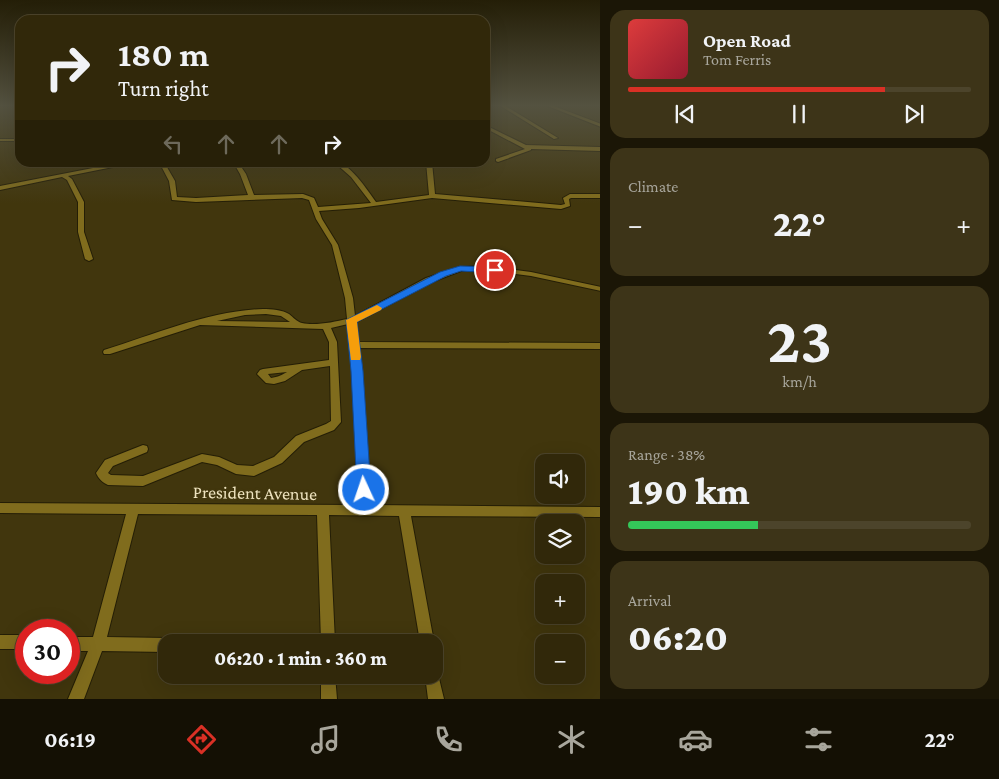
<!DOCTYPE html>
<html lang="en">
<head>
<meta charset="utf-8">
<style>
	body { margin:0; font-family:"Crimson Pro",serif; background:#3d3418; color:#f1f3f6; height:100vh; display:flex; flex-direction:column; font-size:19px; white-space:nowrap }
	* { box-sizing:border-box; margin:0 }
	p { font-size:16px; color:#a8a69c }
	.icon { flex:none; width:28px; height:28px; fill:none; stroke:currentColor; stroke-width:2; stroke-linecap:round; stroke-linejoin:round }
	.map { position:relative; flex:1; overflow:hidden }
	.drawer { display:flex; flex-direction:column; gap:10px; padding:10px; background:#1b1606; width:399px }
	.drawer>* { flex:none }
	.guide { position:absolute; left:15px; top:15px; width:475px; height:152px; border-radius:15px; box-shadow:0 5px 20px #0002,0 0 0 1px #4c442b; background:#31280a; color:#f1f3f6; overflow:hidden }
	.controls { position:absolute; left:535px; top:454px; display:grid; gap:10px }
	.controls a { display:grid; place-items:center; width:50px; height:50px; border-radius:10px; background:#31280a; box-shadow:0 5px 20px #0002,0 0 0 1px #4c442b; font-size:25px }
	.speed { position:absolute; left:15px; top:619px; display:flex; gap:10px; font-size:25px; font-weight:700; text-align:center }
	.speed>* { display:grid; place-content:center; width:65px; height:65px; border-radius:50%; background:#31280a; box-shadow:0 5px 20px #0002,0 0 0 1px #4c442b; line-height:1 }
	.speed .limit { border:8px solid #d22; background:#fff; color:#111 }
	.pin { position:absolute; display:grid; place-items:center; width:42px; height:42px; color:#fff; margin:-21px; border:2px solid #fff; border-radius:50%; box-shadow:0 1px 5px #0007 }
	.me { position:absolute; width:55px; margin:-28px; rotate:357deg; stroke-linejoin:round; filter:drop-shadow(0 0 4px #0008) }
	.turn { display:flex; align-items:center; gap:18px; height:105px; padding:0 20px; font-size:22px }
	.turn .icon { width:65px; height:65px; stroke-width:2.5 }
	.turn b { display:block; font-size:35px; line-height:42px }
	.lanes { display:flex; align-items:center; height:48px; padding:0 20px; background:#0003; justify-content:center; gap:25px; direction:ltr }
	.lanes .off { opacity:.35 }
	.big { font-size:38px; font-weight:800; line-height:1.1 }
	.drawer .card { flex:1; display:flex; flex-direction:column; justify-content:center; gap:8px; min-width:0; padding:0 18px; border-radius:15px; background:#3d3418 }
	.drawer .dial { align-items:center; gap:0 }
	.dial b { font-size:65px; line-height:1 }
	.song { display:flex; align-items:center; gap:15px }
	.cover { width:60px; height:60px; border-radius:8px; background:linear-gradient(135deg,hsl(0 70% 55%),hsl(350 70% 35%)) }
	.played { height:5px; border-radius:2px; background:linear-gradient(90deg,#d93025 75%,#4c442b 75%) }
	.keys { display:flex; justify-content:space-around; direction:ltr }
	.heat { display:flex; justify-content:space-between; align-items:center; font-size:28px; direction:ltr }
	.charge { height:8px; border-radius:4px; background:linear-gradient(90deg,#34c759 38%,#4c442b 0) }
	.trip { position:absolute; left:158px; top:634px; width:285px; height:50px; border-radius:15px; background:#31280a; box-shadow:0 5px 20px #0002,0 0 0 1px #4c442b; font-weight:800; line-height:50px; text-align:center }
	.dock { display:flex; height:80px; justify-content:space-around; align-items:center; background:#141004; color:#a8a69c }
	.dock .icon { width:35px; height:35px }
	.dock .active { color:#d93025 }
	.dock b { font-size:22px; color:#f1f3f6 }
	main { display:flex; flex:1; min-height:0 }
	.map>svg:first-child { display:block }
	.lines { fill:none; stroke-linecap:round; stroke-linejoin:round }
	.street-casing { stroke:#241e06; stroke-width:2 }
	.street { fill:#806c1d; fill-rule:evenodd }
	.route { fill:#1a73e8; stroke:#114b97 }
	.slow { fill:#f59e0b }
	.labels { text-anchor:middle; stroke-width:5; stroke-linejoin:round; paint-order:stroke }
	.near-street-label { font-size:18px; fill:#eee3bf; stroke:#41360d }
</style>
</head>
<body>
<main>
<div class="map">
<svg width="601" height="699" viewBox="0 0 601 699">
	<rect width="100%" height="100%" fill="#41360d"/>
	<g class="lines">
		<!-- street casing -->
		<g class="street-casing">
			<path id="street" d="M 499,105 L 504,105 L 558,138 L 554,139 Z
				M 545,105 L 551,105 L 601,124 L 601,127 Z
				M 485,125 L 526,145 L 601,147 L 601,151 L 531,149 L 531,150 L 498,162 L 496,161 L 496,159 L 525,149 L 485,128 Z
				M 0,139 L 20,139 L 20,141 L 0,141 Z
				M 124,162 L 138,162 L 68,176 L 72,179 L 84,202 L 84,232 L 93,259 L 89,261 L 85,259 L 78,232 L 78,202 L 67,180 L 62,177 L 0,190 L 0,186 Z
				M 159,162 L 164,162 L 175,181 L 177,197 L 196,198 L 248,195 L 240,174 L 233,162 L 238,162 L 246,174 L 254,195 L 303,194 L 314,198 L 318,207 L 371,203 L 351,177 L 334,162 C 350,162 367,190 376,202 L 429,195 L 426,162 L 432,162 L 435,194 L 561,205 L 565,204 L 563,198 L 570,194 L 601,194 L 601,198 L 571,198 L 569,199 L 570,206 L 561,209 L 432,198 L 359,208 L 319,211 L 322,219 L 338,245 L 353,298 L 355,316 L 426,278 L 460,267 L 484,266 L 531,272 L 601,287 L 601,291 L 531,276 L 484,270 L 461,271 L 432,282 L 356,322 L 358,342 L 601,343 L 601,349 L 359,348 L 371,505 L 601,507 L 601,517 L 411,516 L 434,642 L 434,643 L 420,642 L 399,516 L 329,515 L 335,642 L 321,642 L 317,515 L 138,514 L 107,637 L 166,638 L 171,640 L 172,642 L 166,642 L 166,652 L 102,651 L 84,699 L 68,699 L 88,651 L 69,651 L 69,637 L 93,637 L 126,514 L 0,513 L 0,503 L 359,505 L 352,371 L 348,324 L 331,328 L 337,342 L 341,422 L 334,430 L 304,442 L 282,463 L 254,476 L 236,474 L 217,465 L 202,462 L 143,486 L 108,485 C 103,483 98,478 96,473 L 105,460 L 143,445 L 147,446 L 148,449 L 147,452 L 113,466 L 108,473 L 111,475 L 143,476 L 202,454 L 219,457 L 237,465 L 253,466 L 274,457 L 296,436 L 326,424 L 331,421 L 330,366 L 302,370 L 285,381 L 274,384 L 266,383 L 257,374 L 260,370 L 263,369 L 329,360 L 329,342 L 323,329 L 200,325 L 110,354 L 104,354 L 103,352 L 104,350 C 156,334 208,311 263,309 C 271,309 283,310 289,314 C 293,317 297,322 302,323 C 315,326 334,322 347,319 L 345,298 L 332,245 L 316,219 L 309,200 L 302,198 L 196,202 L 172,200 L 169,181 ZM 266,314 L 281,316 L 290,322 L 217,321 L 245,315 ZM 287,372 C 282,375 278,377 271,378 L 268,374 Z
				M 0,635 L 26,635 L 26,649 L 0,649 Z
				M 434,668 L 437,670 L 444,699 L 428,699 L 425,675 L 434,675 Z
				M 321,675 L 335,675 L 337,699 L 321,699 Z"/>
		</g>
		<!-- street -->
		<use href="#street" class="street"/>
	</g>
	<!-- sky -->
	<linearGradient id="sky" x2="0" y2="1"><stop stop-color="#241e07"/><stop offset="0.52" stop-color="#545240"/><stop offset="1" stop-color="#545240" stop-opacity="0"/></linearGradient>
	<rect width="601" height="203" fill="url(#sky)"/>
	<!-- route -->
	<path class="route" d="M 460,266 L 495,267 L 499,270 L 495,273 L 461,271 L 446,276 L 357,322 L 363,371 L 371,490 L 369,495 L 364,496 L 359,495 L 357,490 L 351,371 L 346,320 L 440,272 Z"/>
	<!-- slow -->
	<path class="slow" d="M 377,305 L 382,308 L 381,310 L 357,322 L 361,357 L 360,360 L 351,360 L 346,320 Z"/>
	<g class="labels">
		<!-- near-street labels -->
		<g class="near-street-label">
			<text transform="translate(255 493) rotate(1)" y="6">President Avenue</text>
		</g>
	</g>
</svg>
<div class="controls">
<a><svg class="icon" aria-label="sound" viewBox="0 0 24 24"><path d="M4 9h4l5-4v14l-5-4H4zM17 9q2 3 0 6"/></svg></a>
<a><svg class="icon" aria-label="layers" viewBox="0 0 24 24"><path d="M12 4l9 5-9 5-9-5zM3 14l9 5 9-5"/></svg></a>
<a>+</a>
<a>−</a>
</div>
<div class="speed"><div class="limit">30</div></div>
<div class="pin" style="left:495px;top:270px;background:#d93025"><svg class="icon" aria-label="arrive" viewBox="0 0 24 24"><path d="M6 21V4h12l-3 4 3 4H6"/></svg></div>
<svg class="me" style="left:364px;top:490px" viewBox="-20 -20 40 40"><circle r="17" fill="#1a73e8" stroke="#fff" stroke-width="3"/><path d="M0-11L8 9 0 5-8 9z" fill="#fff"/></svg>
<div class="trip">06:20 · 1 min · 360 m</div>
<div class="guide">
<div class="turn"><svg class="icon" aria-label="right" viewBox="0 0 24 24"><path d="M7 20v-9h11M14 6l5 5-5 5"/></svg><div><b>180 m</b>Turn right</div></div>
<div class="lanes"><svg class="icon off" aria-label="left" viewBox="0 0 24 24"><path d="M17 20v-9H6M10 6l-5 5 5 5"/></svg><svg class="icon off" aria-label="ahead" viewBox="0 0 24 24"><path d="M12 20V5M6 11l6-6 6 6"/></svg><svg class="icon off" aria-label="ahead" viewBox="0 0 24 24"><path d="M12 20V5M6 11l6-6 6 6"/></svg><svg class="icon" aria-label="right" viewBox="0 0 24 24"><path d="M7 20v-9h11M14 6l5 5-5 5"/></svg></div>
</div>
</div>
<section class="drawer">
<div class="card">
<div class="song"><i class="cover"></i><div><b>Open Road</b><p>Tom Ferris</p></div></div>
<div class="played"></div>
<div class="keys"><svg class="icon" aria-label="previous" viewBox="0 0 24 24"><path d="M18 5L8 12l10 7zM5 5v14"/></svg><svg class="icon" aria-label="pause" viewBox="0 0 24 24"><path d="M8 5v14M16 5v14"/></svg><svg class="icon" aria-label="next" viewBox="0 0 24 24"><path d="M6 5l10 7-10 7zM19 5v14"/></svg></div>
</div>
<div class="card"><p>Climate</p>
<div class="heat"><a>−</a><b class="big">22°</b><a>+</a></div>
</div>
<div class="card dial"><b>23</b><p>km/h</p></div>
<div class="card"><p>Range · 38%</p><b class="big">190 km</b><div class="charge"></div></div>
<div class="card"><p>Arrival</p><b class="big">06:20</b></div>
</section>
</main>
<nav class="dock">
<b>06:19</b>
<svg class="icon active" aria-label="directions" viewBox="0 0 24 24"><path d="M12 3l9 9-9 9-9-9zM9 14v-3h6M13 9l2 2-2 2"/></svg>
<svg class="icon" aria-label="music" viewBox="0 0 24 24"><path d="M9 18V5l10-2v13"/><circle cx="6" cy="18" r="3"/><circle cx="16" cy="16" r="3"/></svg>
<svg class="icon" aria-label="phone" viewBox="0 0 24 24"><path d="M5 4h4l2 5-3 2q2 4 5 5l2-3 5 2v4C11 20 4 13 5 4z"/></svg>
<svg class="icon" aria-label="climate" viewBox="0 0 24 24"><path d="M12 3v18M4 7l16 10M4 17L20 7"/></svg>
<svg class="icon" aria-label="car" viewBox="0 0 24 24"><path d="M5 17H2v-5l4-1 3-4h7l3 4 3 1v5h-3M9 17h6M6 11h13"/><circle cx="7" cy="17" r="2"/><circle cx="17" cy="17" r="2"/></svg>
<svg class="icon" aria-label="filters" viewBox="0 0 24 24"><path d="M4 7h16M4 17h16"/><circle cx="9" cy="7" r="2"/><circle cx="15" cy="17" r="2"/></svg>
<b>22°</b>
</nav>
</body>
</html>
